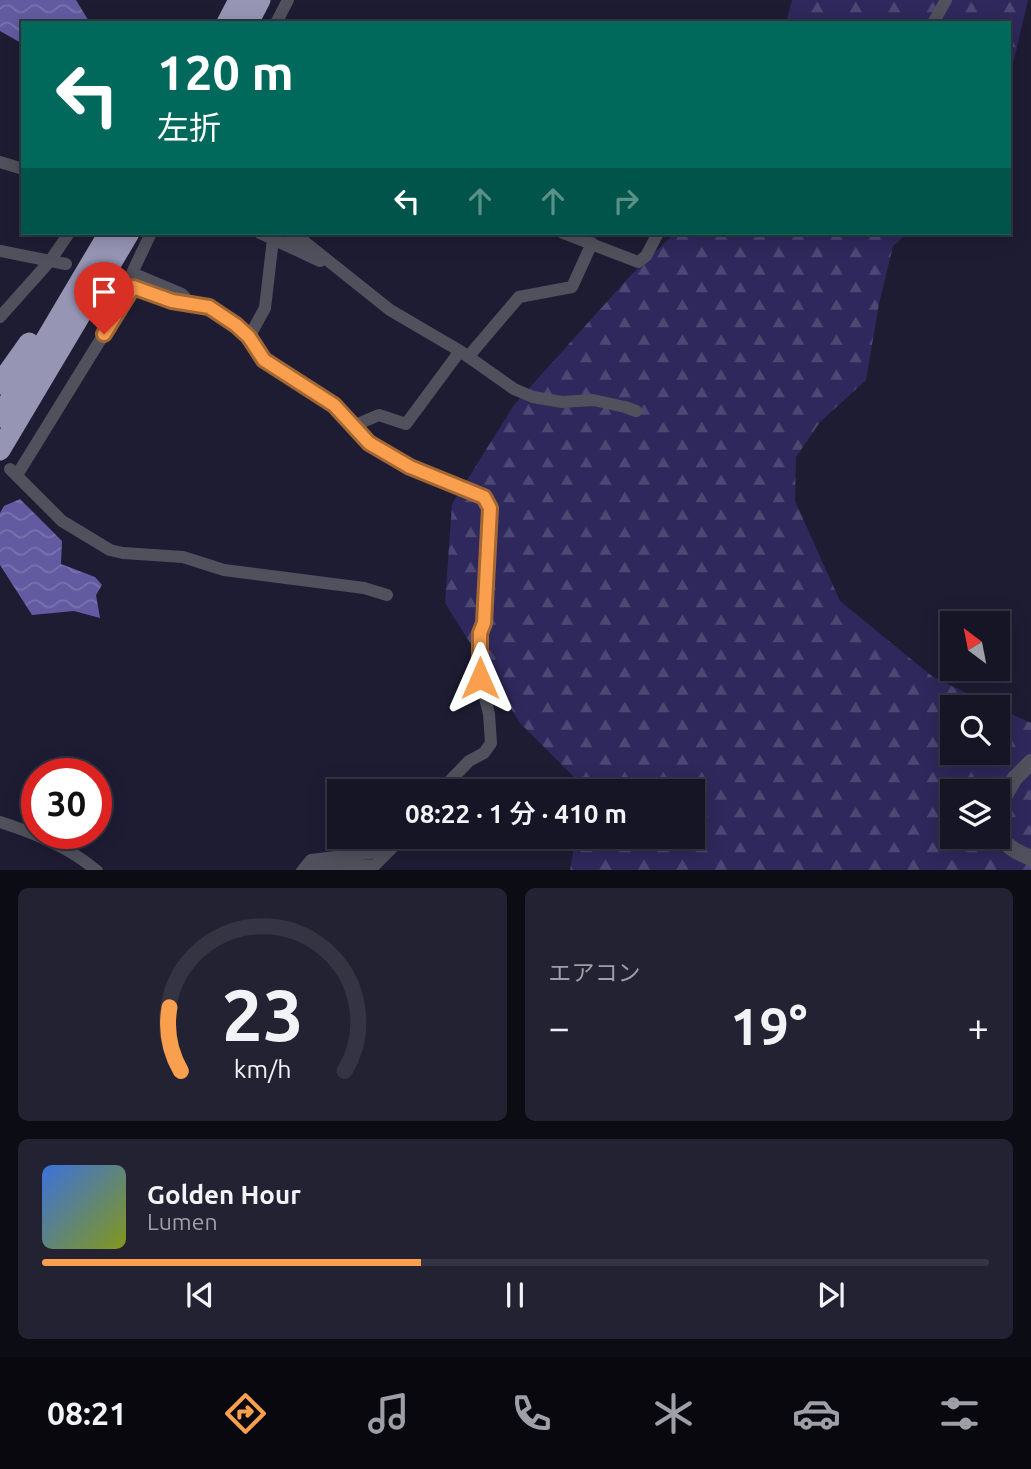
<!DOCTYPE html>
<html lang="ja">
<head>
<meta charset="utf-8">
<style>
	body { margin:0; font-family:Ubuntu,"Noto Sans JP",sans-serif; background:#232232; color:#f1f3f6; height:100vh; display:flex; flex-direction:column; font-size:26px; white-space:nowrap }
	* { box-sizing:border-box; margin:0 }
	p { font-size:23px; color:#9e9fa7 }
	.icon { flex:none; width:38px; height:38px; fill:none; stroke:currentColor; stroke-width:2; stroke-linecap:round; stroke-linejoin:round }
	.map { position:relative; height:870px; overflow:hidden }
	.panel { display:flex; flex-direction:column; gap:18px; padding:18px; background:#0c0c15; flex:1 }
	.panel>* { flex:none }
	.hud { position:absolute; left:21px; top:21px; width:990px; height:214px; border-radius:0px; box-shadow:0 4px 18px #0003,0 0 0 2px #353443; background:#00695c; color:#fff; overflow:hidden }
	.needle { width:46px; rotate:328deg }
	.fabs { position:absolute; left:940px; top:611px; display:grid; gap:14px }
	.fabs a { display:grid; place-items:center; width:70px; height:70px; border-radius:0px; background:#161526; box-shadow:0 4px 18px #0003,0 0 0 2px #353443; font-size:35px }
	.speed { position:absolute; left:21px; top:758px; display:flex; gap:14px; font-size:35px; font-weight:700; text-align:center }
	.speed>* { display:grid; place-content:center; width:91px; height:91px; border-radius:50%; background:#161526; box-shadow:0 4px 18px #0003,0 0 0 2px #353443; line-height:1 }
	.speed .limit { border:10px solid #d22; background:#fff; color:#111 }
	.pin { position:absolute; display:grid; place-items:center; width:60px; height:60px; color:#fff; margin:-72px -30px; border-radius:50% 50% 50% 0; rotate:-45deg; box-shadow:0 0 7px #0007 }
	.pin .icon { rotate:45deg }
	.me { position:absolute; width:77px; margin:-38px; rotate:0deg; stroke-linejoin:round; filter:drop-shadow(0 0 5px #0008) }
	.turn { display:flex; align-items:center; gap:24px; height:147px; padding:0 21px; font-size:32px }
	.turn .icon { width:91px; height:91px; stroke-width:2.5 }
	.turn b { display:block; font-size:49px; line-height:60px }
	.lanes { display:flex; align-items:center; height:66px; padding:0 21px; background:#0003; justify-content:center; gap:35px; direction:ltr }
	.lanes .off { opacity:.35 }
	.big { font-size:52px; font-weight:600; line-height:1.1 }
	.panel .widget { flex:1; display:flex; flex-direction:column; justify-content:center; gap:10px; min-width:0; padding:0 24px; border-radius:10px; background:#232232 }
	.panel .dial { align-items:center; gap:0 }
	.dial svg { height:182px; overflow:visible; fill:none; stroke:#353443; stroke-width:7; stroke-linecap:round; text-anchor:middle }
	.dial text { fill:#f1f3f6; stroke:none }
	.song { display:flex; align-items:center; gap:21px }
	.cover { width:84px; height:84px; border-radius:10px; background:linear-gradient(135deg,hsl(220 70% 55%),hsl(70 70% 35%)) }
	.played { height:7px; border-radius:4px; background:linear-gradient(90deg,#fa9f4e 40%,#353443 40%) }
	.keys { display:flex; justify-content:space-around; direction:ltr }
	.heat { display:flex; justify-content:space-between; align-items:center; font-size:38px; direction:ltr }
	.panel .tiles { flex:1; display:grid; gap:18px; grid-template-columns:1fr 1fr }
	.widget:last-child { grid-column:span 2 }
	.trip { position:absolute; left:327px; top:779px; width:378px; height:70px; border-radius:0px; background:#161526; box-shadow:0 4px 18px #0003,0 0 0 2px #353443; font-weight:600; line-height:70px; text-align:center }
	.tab-bar { display:flex; height:112px; justify-content:space-around; align-items:center; background:#09080f; color:#9e9fa7 }
	.tab-bar .icon { width:49px; height:49px }
	.tab-bar .current { color:#fa9f4e }
	.tab-bar b { font-size:32px; color:#f1f3f6 }
	.map>svg:first-child { display:block }
	.forest { fill:url(#forest-firs); fill-rule:evenodd }
	.water { fill:url(#water-waves) }
	.lines { fill:none; stroke-linecap:round; stroke-linejoin:round }
	.minor { stroke:#51515d; stroke-width:12 }
	.tertiary { stroke:#51515d; stroke-width:16 }
	.motorway { stroke:#9695b4; stroke-width:21 }
	.route-casing { stroke:#a26733; stroke-width:18 }
	.route { stroke:#fa9f4e; stroke-width:12 }
</style>
</head>
<body>
<div class="map">
<svg width="1031" height="871" viewBox="0 0 1031 871">
	<defs>
		<pattern id="forest-firs" width="22" height="20" patternUnits="userSpaceOnUse" patternTransform="scale(1.75)"><rect width="22" height="20" fill="#2f285c"/><path d="M5 1l3.5 6h-7zM16 11l3.5 6h-7z" fill="#4d4774"/></pattern>
		<pattern id="water-waves" width="16" height="10" patternUnits="userSpaceOnUse" patternTransform="scale(1.75)"><rect width="16" height="10" fill="#625ba1"/><path d="M0 5q4-4 8 0t8 0" fill="none" stroke="#7973af"/></pattern>
	</defs>
	<rect width="100%" height="100%" fill="#1e1c33"/>
	<!-- forest -->
	<path class="forest" d="M 792,0 L 1028,0 L 1010,77 L 1010,23 L 786,23 Z
		M 675,233 L 908,233 L 893,246 L 879,304 L 866,380 L 820,422 L 796,457 L 795,501 L 840,601 L 933,677 L 996,707 L 952,707 L 952,752 L 998,752 L 998,708 L 1031,723 L 1031,870 L 570,870 L 576,837 L 693,836 L 693,791 L 580,791 L 580,783 L 520,723 L 445,603 L 452,504 L 514,405 L 631,275 ZM 952,791 L 998,791 L 998,836 L 952,836 Z"/>
	<!-- water -->
	<path class="water" d="M 0,0 L 76,0 L 90,23 L 23,23 L 23,44 L 0,31 Z
		M 20,499 L 62,541 L 61,564 L 95,577 L 102,585 L 96,595 L 100,618 L 74,611 L 32,615 L 0,565 L 0,513 L 4,506 Z"/>
	<g class="lines">
		<!-- minor -->
		<path class="minor" d="M 276,23 L 288,0
			M 933,23 L 946,0
			M 0,162 L 23,169
			M 151,233 L 132,273 L 182,294 L 190,303
			M 260,233 L 320,261
			M 288,233 L 301,239 L 390,310 L 460,351 L 514,389 L 533,397 L 562,402 L 593,400 L 625,407 L 636,411
			M 563,233 L 638,262 L 646,256 L 658,233
			M 0,251 L 66,264
			M 119,284 L 172,301 L 209,307 L 236,325 L 249,337 L 264,360 L 334,405 L 369,443 L 410,467 L 468,490 L 488,502 L 490,508 L 484,623 L 479,633 L 480,678 L 489,714 L 491,743 L 484,753 L 469,761 L 440,791
			M 0,317 L 50,261 L 69,233
			M 249,337 L 265,308 L 273,239
			M 468,357 L 519,297 L 572,287 L 592,243
			M 353,426 L 379,415 L 406,424 L 460,351
			M 10,469 L 62,521 L 110,550 L 123,553 L 183,557 L 224,570 L 364,588 L 387,595
			M 17,475 L 133,287
			M 0,822 C 34,833 69,847 97,871
			M 302,871 L 311,860 L 370,853 L 394,836
			M 311,871 L 375,865 L 404,836"/>
		<!-- tertiary -->
		<path class="tertiary" d="M 998,807 L 1015,778 L 1031,762
			M 998,832 C 1005,846 1016,852 1031,858"/>
		<!-- motorway -->
		<path class="motorway" d="M 227,23 L 239,0
			M 248,23 L 260,0
			M 0,384 L 29,343
			M 0,417 L 109,233
			M 0,450 L 129,233"/>
	</g>
	<g class="lines">
		<!-- route casing -->
		<g class="route-casing">
			<path id="route" d="M 104,334 L 133,287 L 172,301 L 209,307 L 236,325 L 249,337 L 264,360 L 334,405 L 369,443 L 410,467 L 484,497 L 490,508 L 484,623 L 480,633 L 480,678"/>
		</g>
		<!-- route -->
		<use href="#route" class="route"/>
	</g>
</svg>
<div class="fabs">
<a><svg class="needle" viewBox="-14 -14 28 28"><path d="M0-13l5 13h-10z" fill="#e53935"/><path d="M0 13l5-13h-10z" fill="#9e9fa7"/></svg></a>
<a><svg class="icon" aria-label="search" viewBox="0 0 24 24"><circle cx="10" cy="10" r="6"/><path d="M15 15l6 6"/></svg></a>
<a><svg class="icon" aria-label="layers" viewBox="0 0 24 24"><path d="M12 4l9 5-9 5-9-5zM3 14l9 5 9-5"/></svg></a>
</div>
<div class="speed"><div class="limit">30</div></div>
<div class="pin" style="left:104px;top:334px;background:#d93025"><svg class="icon" aria-label="arrive" viewBox="0 0 24 24"><path d="M6 21V4h12l-3 4 3 4H6"/></svg></div>
<svg class="me" style="left:480px;top:678px" viewBox="-20 -20 40 40"><path d="M0-17L14 15 0 8-14 15z" fill="#fa9f4e" stroke="#fff" stroke-width="4"/></svg>
<div class="trip">08:22 · 1 分 · 410 m</div>
<div class="hud">
<div class="turn"><svg class="icon" aria-label="left" viewBox="0 0 24 24"><path d="M17 20v-9H6M10 6l-5 5 5 5"/></svg><div><b>120 m</b>左折</div></div>
<div class="lanes"><svg class="icon" aria-label="left" viewBox="0 0 24 24"><path d="M17 20v-9H6M10 6l-5 5 5 5"/></svg><svg class="icon off" aria-label="ahead" viewBox="0 0 24 24"><path d="M12 20V5M6 11l6-6 6 6"/></svg><svg class="icon off" aria-label="ahead" viewBox="0 0 24 24"><path d="M12 20V5M6 11l6-6 6 6"/></svg><svg class="icon off" aria-label="right" viewBox="0 0 24 24"><path d="M7 20v-9h11M14 6l5 5-5 5"/></svg></div>
</div>
</div>
<section class="panel">
<div class="tiles">
<div class="widget dial"><svg viewBox="0 0 100 80">
<path d="M14 69A42 42 0 1 1 86 69"/>
<path d="M14 69A42 42 0 0 1 9 41" stroke="#fa9f4e"/>
<text x="50" y="56" font-size="32" font-weight="700">23</text>
<text x="50" y="72" font-size="11">km/h</text>
</svg></div>
<div class="widget"><p>エアコン</p>
<div class="heat"><a>−</a><b class="big">19°</b><a>+</a></div>
</div>
<div class="widget">
<div class="song"><i class="cover"></i><div><b>Golden Hour</b><p>Lumen</p></div></div>
<div class="played"></div>
<div class="keys"><svg class="icon" aria-label="previous" viewBox="0 0 24 24"><path d="M18 5L8 12l10 7zM5 5v14"/></svg><svg class="icon" aria-label="pause" viewBox="0 0 24 24"><path d="M8 5v14M16 5v14"/></svg><svg class="icon" aria-label="next" viewBox="0 0 24 24"><path d="M6 5l10 7-10 7zM19 5v14"/></svg></div>
</div>
</div>
</section>
<nav class="tab-bar">
<b>08:21</b>
<svg class="icon current" aria-label="directions" viewBox="0 0 24 24"><path d="M12 3l9 9-9 9-9-9zM9 14v-3h6M13 9l2 2-2 2"/></svg>
<svg class="icon" aria-label="music" viewBox="0 0 24 24"><path d="M9 18V5l10-2v13"/><circle cx="6" cy="18" r="3"/><circle cx="16" cy="16" r="3"/></svg>
<svg class="icon" aria-label="phone" viewBox="0 0 24 24"><path d="M5 4h4l2 5-3 2q2 4 5 5l2-3 5 2v4C11 20 4 13 5 4z"/></svg>
<svg class="icon" aria-label="climate" viewBox="0 0 24 24"><path d="M12 3v18M4 7l16 10M4 17L20 7"/></svg>
<svg class="icon" aria-label="car" viewBox="0 0 24 24"><path d="M5 17H2v-5l4-1 3-4h7l3 4 3 1v5h-3M9 17h6M6 11h13"/><circle cx="7" cy="17" r="2"/><circle cx="17" cy="17" r="2"/></svg>
<svg class="icon" aria-label="filters" viewBox="0 0 24 24"><path d="M4 7h16M4 17h16"/><circle cx="9" cy="7" r="2"/><circle cx="15" cy="17" r="2"/></svg>
</nav>
</body>
</html>
